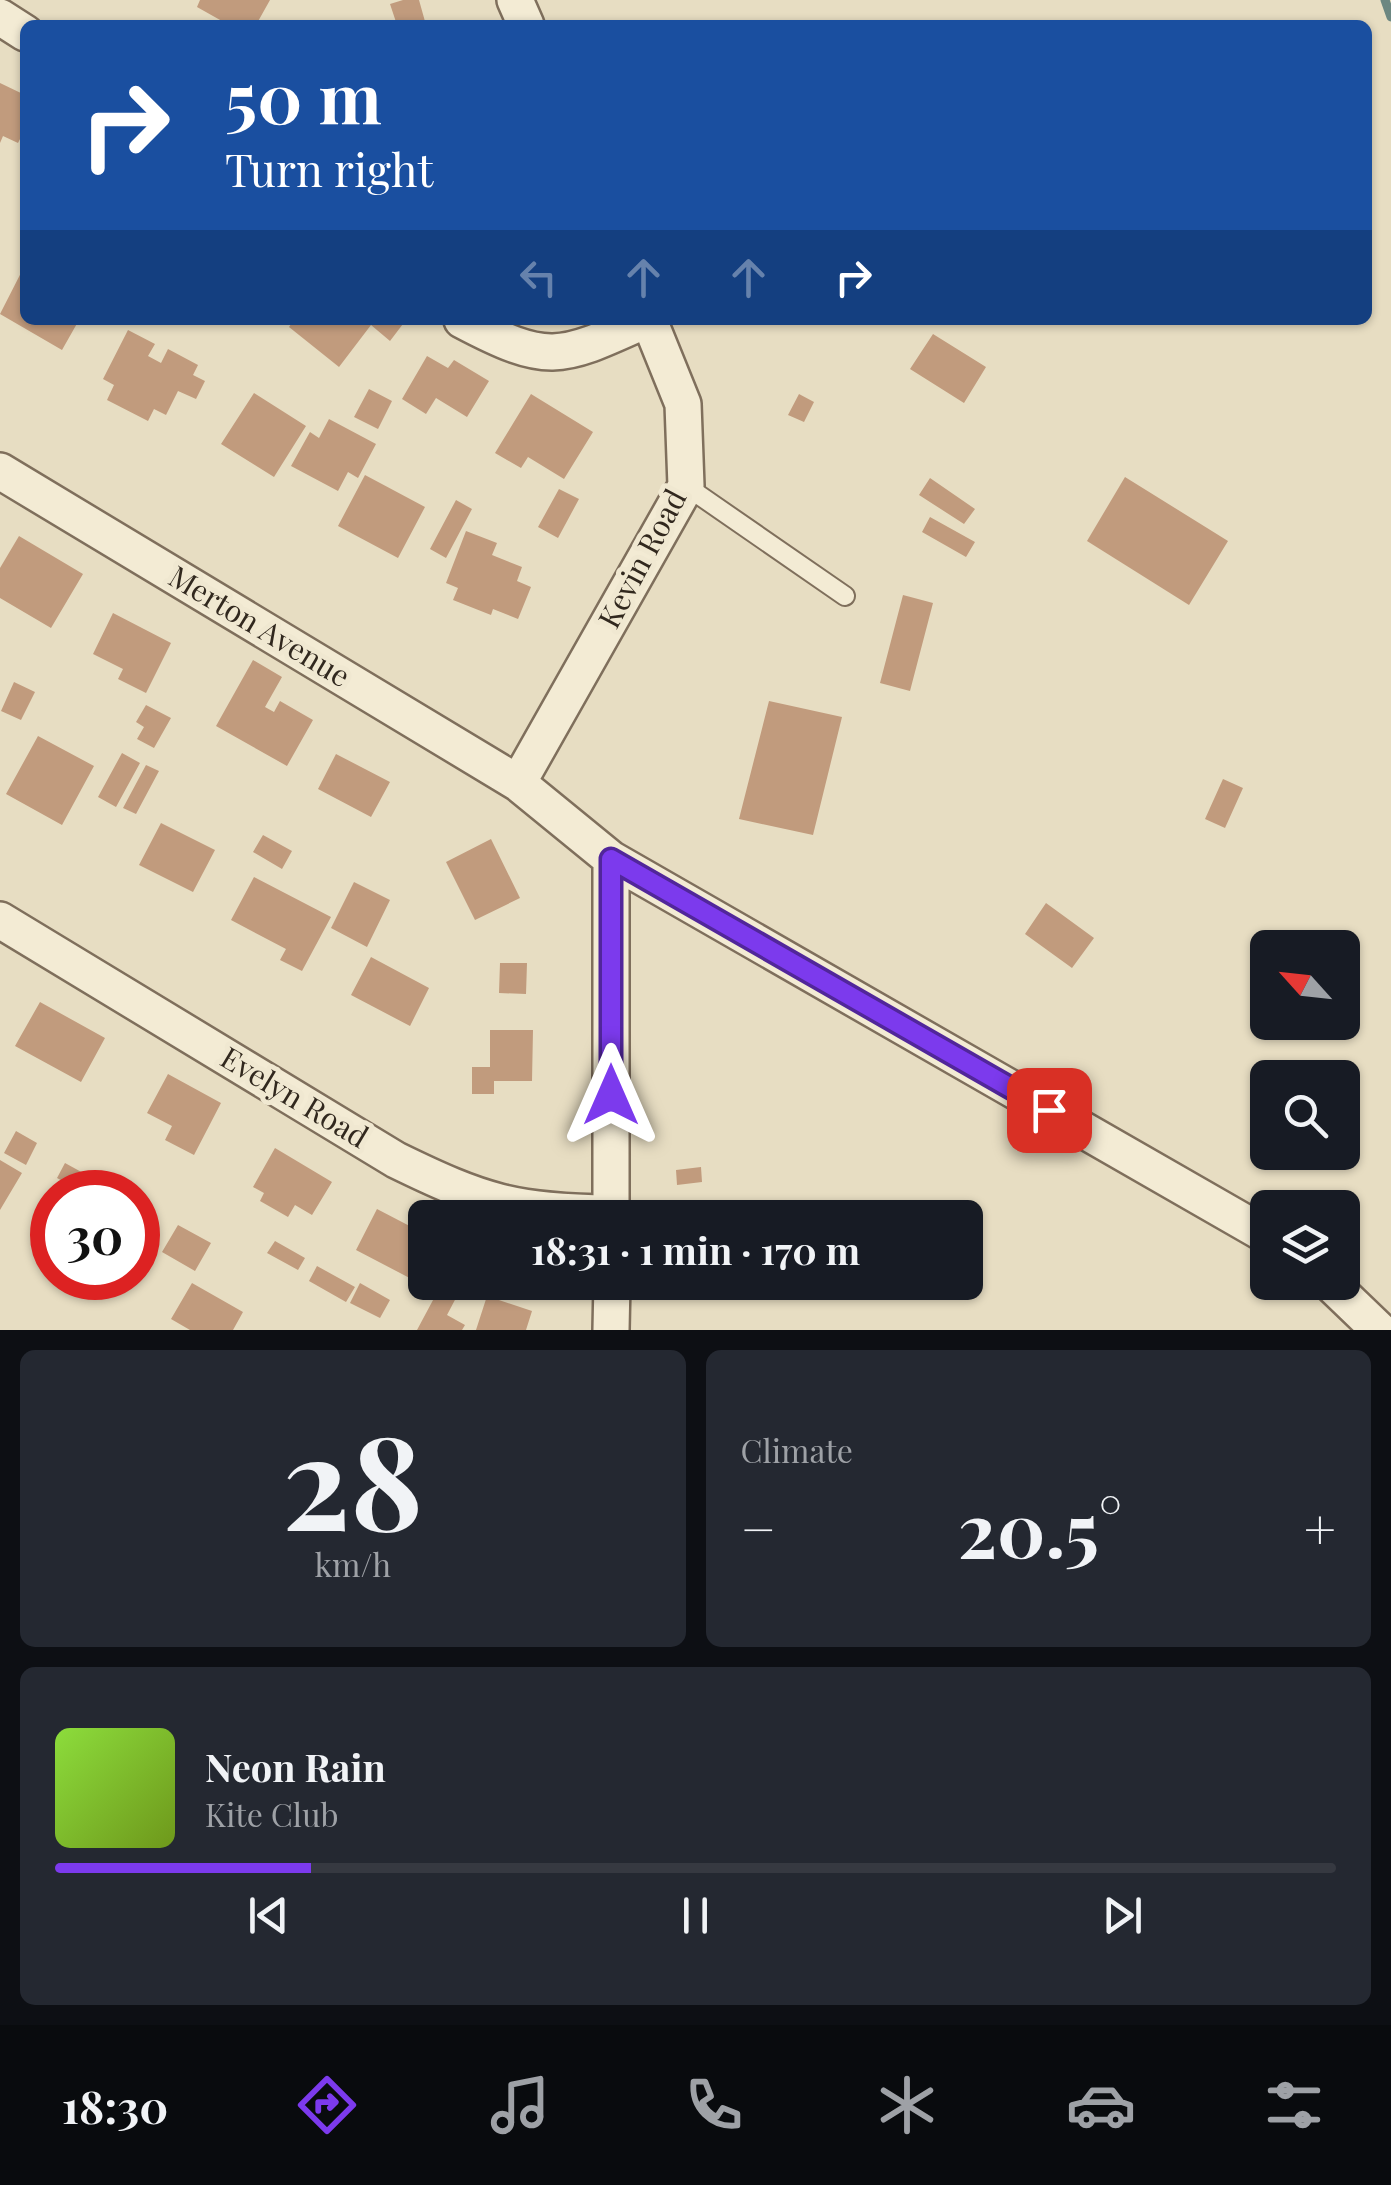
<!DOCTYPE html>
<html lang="en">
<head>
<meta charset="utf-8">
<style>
	body { margin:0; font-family:"Playfair Display",serif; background:#242831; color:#f1f3f6; height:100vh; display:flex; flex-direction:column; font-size:38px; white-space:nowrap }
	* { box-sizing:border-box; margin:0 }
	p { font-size:32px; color:#9ea1a6 }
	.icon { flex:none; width:55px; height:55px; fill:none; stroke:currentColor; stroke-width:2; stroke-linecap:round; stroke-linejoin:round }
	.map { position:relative; height:1330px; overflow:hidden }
	.side { display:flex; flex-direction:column; gap:20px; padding:20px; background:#0d0f14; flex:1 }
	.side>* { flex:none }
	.hud { position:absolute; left:20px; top:20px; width:1352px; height:305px; border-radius:15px; box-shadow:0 2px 8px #0004; background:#1a4fa0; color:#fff; overflow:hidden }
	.needle { width:65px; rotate:297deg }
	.tools { position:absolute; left:1250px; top:930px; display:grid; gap:20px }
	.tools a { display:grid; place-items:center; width:110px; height:110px; border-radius:15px; background:#171b24; box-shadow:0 2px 8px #0004; font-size:50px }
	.speed { position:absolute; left:30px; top:1170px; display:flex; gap:20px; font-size:50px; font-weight:700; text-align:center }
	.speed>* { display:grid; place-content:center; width:130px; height:130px; border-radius:50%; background:#171b24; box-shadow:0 2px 8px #0004; line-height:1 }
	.speed .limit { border:15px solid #d22; background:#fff; color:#111 }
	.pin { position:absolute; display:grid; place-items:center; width:85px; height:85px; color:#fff; margin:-42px; border-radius:20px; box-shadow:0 5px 15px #0006 }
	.me { position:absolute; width:110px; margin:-55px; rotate:0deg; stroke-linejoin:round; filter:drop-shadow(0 0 8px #0008) }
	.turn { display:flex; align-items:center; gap:35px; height:210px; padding:0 40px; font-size:45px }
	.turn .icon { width:130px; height:130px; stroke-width:2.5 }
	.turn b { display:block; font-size:70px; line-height:85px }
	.lanes { display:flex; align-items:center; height:95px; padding:0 40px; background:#0003; justify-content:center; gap:50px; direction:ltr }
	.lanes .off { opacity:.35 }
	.big { font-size:75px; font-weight:700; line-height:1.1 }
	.side .card { flex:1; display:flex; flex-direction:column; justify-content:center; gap:15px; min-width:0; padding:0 35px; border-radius:15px; background:#242831 }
	.side .dial { align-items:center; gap:0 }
	.dial b { font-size:130px; line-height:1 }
	.song { display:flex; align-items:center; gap:30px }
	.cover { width:120px; height:120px; border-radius:15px; background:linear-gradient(135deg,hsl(90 70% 55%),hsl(80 70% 35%)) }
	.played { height:10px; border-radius:5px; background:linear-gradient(90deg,#7c3aed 20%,#363941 20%) }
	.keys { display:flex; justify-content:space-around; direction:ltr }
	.heat { display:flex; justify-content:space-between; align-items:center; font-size:55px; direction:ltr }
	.side .tiles { flex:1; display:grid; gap:20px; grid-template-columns:1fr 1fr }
	.card:last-child { grid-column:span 2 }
	.trip { position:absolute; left:408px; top:1200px; width:575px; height:100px; border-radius:15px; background:#171b24; box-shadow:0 2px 8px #0004; font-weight:700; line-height:100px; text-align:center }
	.tab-bar { display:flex; height:160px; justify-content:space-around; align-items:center; background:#090b0e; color:#9ea1a6 }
	.tab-bar .icon { width:70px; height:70px }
	.tab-bar .selected { color:#7c3aed }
	.tab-bar b { font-size:45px; color:#f1f3f6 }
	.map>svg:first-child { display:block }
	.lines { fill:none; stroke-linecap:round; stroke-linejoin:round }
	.stream { stroke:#6c8781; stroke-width:9 }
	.building { fill:#c19b7d }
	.lane-casing { stroke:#7f6f5c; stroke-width:22 }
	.street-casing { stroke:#7f6f5c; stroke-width:40 }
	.lane { stroke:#f3ebd4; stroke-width:18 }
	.street { stroke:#f3ebd4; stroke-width:35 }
	.route-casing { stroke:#51269a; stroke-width:25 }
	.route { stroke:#7c3aed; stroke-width:18 }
	.labels { text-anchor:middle; stroke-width:10; stroke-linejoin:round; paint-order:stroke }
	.street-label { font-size:30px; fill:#31281e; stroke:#f0e8d1 }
</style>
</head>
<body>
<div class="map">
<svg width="1391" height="1330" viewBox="0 0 1391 1330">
	<rect width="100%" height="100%" fill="#e7ddc2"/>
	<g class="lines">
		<!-- stream -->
		<path class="stream" d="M 1385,0 L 1391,17"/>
	</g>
	<!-- building -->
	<path class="building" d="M 200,0 L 270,0 L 256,25 L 229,25 L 197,7 Z
		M 403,0 L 419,0 L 426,25 L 397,25 L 390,4 Z
		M 0,83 L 25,95 L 25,129 L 18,143 L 3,136 L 0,143 Z
		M 25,265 L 25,320 L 79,320 L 62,350 L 0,314 Z
		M 294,320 L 406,320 L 390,341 L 371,325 L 339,367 L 289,327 Z
		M 128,330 L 155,344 L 148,356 L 161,363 L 168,349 L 198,365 L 193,375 L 205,381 L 196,399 L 178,391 L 166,415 L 154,409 L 148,421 L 107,400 L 114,385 L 103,379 Z
		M 933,334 L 986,367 L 964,403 L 910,369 Z
		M 427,356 L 448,368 L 454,360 L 489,381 L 467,417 L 436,398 L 426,414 L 402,399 Z
		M 369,389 L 392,401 L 378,429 L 354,417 Z
		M 254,393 L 306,426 L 274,477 L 221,444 Z
		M 531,394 L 593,432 L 564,479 L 528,457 L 521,468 L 495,453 Z
		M 799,394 L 814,402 L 804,422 L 788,415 Z
		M 329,419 L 376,444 L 358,478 L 348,472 L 338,491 L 291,466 L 310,432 L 319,438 Z
		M 365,475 L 425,507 L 398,558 L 338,526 Z
		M 1125,477 L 1228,541 L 1189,605 L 1087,541 Z
		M 930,478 L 975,509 L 964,524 L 919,495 Z
		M 559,489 L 579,499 L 558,538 L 538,527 Z
		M 456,500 L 472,509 L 446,558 L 430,549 Z
		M 930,517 L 975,542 L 966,557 L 922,532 Z
		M 466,531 L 497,543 L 492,555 L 522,567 L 517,581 L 531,587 L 518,619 L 493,609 L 491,615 L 453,600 L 458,588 L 446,583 Z
		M 19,536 L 83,574 L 51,628 L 0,598 L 0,568 Z
		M 903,595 L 933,603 L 910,691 L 880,683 Z
		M 113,613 L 171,643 L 146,693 L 118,679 L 123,669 L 93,654 Z
		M 253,660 L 282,677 L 265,707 L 274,712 L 280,701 L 313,720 L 287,766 L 216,726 Z
		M 14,682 L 35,692 L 21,720 L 1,711 Z
		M 769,701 L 842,717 L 813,835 L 739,819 Z
		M 146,705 L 171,718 L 154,748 L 137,739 L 144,727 L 136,722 Z
		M 38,736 L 94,766 L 62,825 L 6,794 Z
		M 122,753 L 140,763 L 116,807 L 98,797 Z
		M 336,754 L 390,782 L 371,817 L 318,789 Z
		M 146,765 L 159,771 L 136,814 L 123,808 Z
		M 1223,779 L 1243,788 L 1225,828 L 1205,819 Z
		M 161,823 L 215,850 L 193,892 L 139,865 Z
		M 263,835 L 292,851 L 282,869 L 253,852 Z
		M 491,839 L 520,898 L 475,920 L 446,862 Z
		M 254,877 L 331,917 L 302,971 L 280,960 L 286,949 L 231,920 Z
		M 354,882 L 390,900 L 367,947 L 331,928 Z
		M 1046,903 L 1094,938 L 1072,968 L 1025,934 Z
		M 371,957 L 429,988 L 410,1026 L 351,995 Z
		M 500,963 L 527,963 L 526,994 L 499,993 Z
		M 40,1002 L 105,1038 L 81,1082 L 15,1046 Z
		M 490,1030 L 533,1030 L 532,1081 L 494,1081 L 494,1094 L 472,1094 L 472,1067 L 490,1067 Z
		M 168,1074 L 221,1103 L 194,1155 L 165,1140 L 172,1126 L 147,1113 Z
		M 16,1131 L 37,1143 L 26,1165 L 4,1153 Z
		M 275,1148 L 332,1182 L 312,1215 L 295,1205 L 288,1217 L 260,1201 L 264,1193 L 253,1187 Z
		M 0,1160 L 22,1173 L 0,1210 Z
		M 65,1163 L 85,1174 L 77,1189 L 57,1178 Z
		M 701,1167 L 702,1182 L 677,1185 L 676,1170 Z
		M 377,1209 L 425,1234 L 423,1285 L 356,1250 Z
		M 178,1225 L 211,1243 L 195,1271 L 162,1252 Z
		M 275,1241 L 305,1258 L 298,1270 L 267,1253 Z
		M 317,1266 L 355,1287 L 346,1302 L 309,1281 Z
		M 77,1278 L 114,1278 L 105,1293 Z
		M 192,1283 L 243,1312 L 233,1330 L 190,1330 L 171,1319 Z
		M 360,1283 L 390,1300 L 380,1318 L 350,1303 Z
		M 440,1287 L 457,1296 L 447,1315 L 465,1325 L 462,1330 L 417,1330 Z
		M 487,1296 L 532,1311 L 526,1330 L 476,1330 Z"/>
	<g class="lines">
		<!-- lane casing -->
		<g class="lane-casing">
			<path id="lane" d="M 686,486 L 845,596"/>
		</g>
		<!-- street casing -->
		<g class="street-casing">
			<path id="street" d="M 515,0 L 526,25
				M 0,17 L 25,33
				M 462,320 C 549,366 560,359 646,320
				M 0,471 L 518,783 L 611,859 L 611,1218
				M 518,783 L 686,486 L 683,404 L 649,320
				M 611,859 L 1268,1236
				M 0,920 L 396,1160 C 482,1202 514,1212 611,1213
				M 1329,1282 L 1379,1330
				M 611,1330 L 612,1282"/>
		</g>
		<!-- lane -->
		<use href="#lane" class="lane"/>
		<!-- street -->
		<use href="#street" class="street"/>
	</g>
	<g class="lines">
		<!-- route casing -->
		<g class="route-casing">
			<path id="route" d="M 611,1095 L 611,859 L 1049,1110"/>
		</g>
		<!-- route -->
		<use href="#route" class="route"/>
	</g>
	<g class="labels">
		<!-- street labels -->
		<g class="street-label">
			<text transform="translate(643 559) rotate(-62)" y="10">Kevin Road</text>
			<text transform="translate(259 627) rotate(31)" y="10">Merton Avenue</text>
			<text transform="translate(294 1098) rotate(31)" y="10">Evelyn Road</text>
		</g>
	</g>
</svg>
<div class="tools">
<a><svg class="needle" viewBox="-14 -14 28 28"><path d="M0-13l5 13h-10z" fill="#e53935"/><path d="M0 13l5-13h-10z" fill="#9ea1a6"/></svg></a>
<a><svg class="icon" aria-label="search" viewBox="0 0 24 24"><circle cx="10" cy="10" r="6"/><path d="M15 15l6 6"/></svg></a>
<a><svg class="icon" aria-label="layers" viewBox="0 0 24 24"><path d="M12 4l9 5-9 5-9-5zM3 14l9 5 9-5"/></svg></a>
</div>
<div class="speed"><div class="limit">30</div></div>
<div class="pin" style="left:1049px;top:1110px;background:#d93025"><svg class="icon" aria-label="arrive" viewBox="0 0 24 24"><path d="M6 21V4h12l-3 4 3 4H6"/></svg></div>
<svg class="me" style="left:611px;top:1095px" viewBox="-20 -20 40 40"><path d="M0-17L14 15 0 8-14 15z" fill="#7c3aed" stroke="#fff" stroke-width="4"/></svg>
<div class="trip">18:31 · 1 min · 170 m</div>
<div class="hud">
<div class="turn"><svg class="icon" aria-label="right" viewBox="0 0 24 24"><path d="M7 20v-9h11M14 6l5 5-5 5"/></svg><div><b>50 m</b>Turn right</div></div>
<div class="lanes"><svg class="icon off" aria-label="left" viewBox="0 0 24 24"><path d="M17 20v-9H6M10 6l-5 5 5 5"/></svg><svg class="icon off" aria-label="ahead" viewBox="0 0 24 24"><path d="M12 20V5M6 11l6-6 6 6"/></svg><svg class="icon off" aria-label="ahead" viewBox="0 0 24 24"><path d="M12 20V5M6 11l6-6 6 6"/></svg><svg class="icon" aria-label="right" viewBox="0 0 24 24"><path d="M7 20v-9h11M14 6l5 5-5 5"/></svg></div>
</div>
</div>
<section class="side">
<div class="tiles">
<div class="card dial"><b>28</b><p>km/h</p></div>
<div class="card"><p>Climate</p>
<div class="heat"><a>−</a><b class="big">20.5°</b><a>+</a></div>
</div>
<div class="card">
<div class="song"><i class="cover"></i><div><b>Neon Rain</b><p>Kite Club</p></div></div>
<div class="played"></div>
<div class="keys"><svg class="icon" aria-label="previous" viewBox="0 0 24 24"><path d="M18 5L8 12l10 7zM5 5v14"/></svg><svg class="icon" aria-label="pause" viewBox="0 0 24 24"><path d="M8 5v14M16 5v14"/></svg><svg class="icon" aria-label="next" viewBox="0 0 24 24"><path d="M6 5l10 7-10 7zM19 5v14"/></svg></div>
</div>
</div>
</section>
<nav class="tab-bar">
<b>18:30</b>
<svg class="icon selected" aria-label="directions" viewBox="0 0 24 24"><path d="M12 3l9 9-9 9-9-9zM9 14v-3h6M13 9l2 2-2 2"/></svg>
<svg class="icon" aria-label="music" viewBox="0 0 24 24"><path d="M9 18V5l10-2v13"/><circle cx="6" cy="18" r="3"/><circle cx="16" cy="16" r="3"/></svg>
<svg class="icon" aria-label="phone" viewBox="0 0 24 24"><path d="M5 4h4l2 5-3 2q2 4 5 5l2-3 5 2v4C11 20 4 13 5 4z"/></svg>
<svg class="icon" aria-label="climate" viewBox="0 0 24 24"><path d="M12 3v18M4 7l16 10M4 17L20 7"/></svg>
<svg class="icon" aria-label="car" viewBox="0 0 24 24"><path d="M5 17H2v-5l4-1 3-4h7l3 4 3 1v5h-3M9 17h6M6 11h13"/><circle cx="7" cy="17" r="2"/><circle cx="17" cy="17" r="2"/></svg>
<svg class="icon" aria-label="filters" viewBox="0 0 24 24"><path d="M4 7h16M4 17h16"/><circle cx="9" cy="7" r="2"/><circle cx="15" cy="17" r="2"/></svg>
</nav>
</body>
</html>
